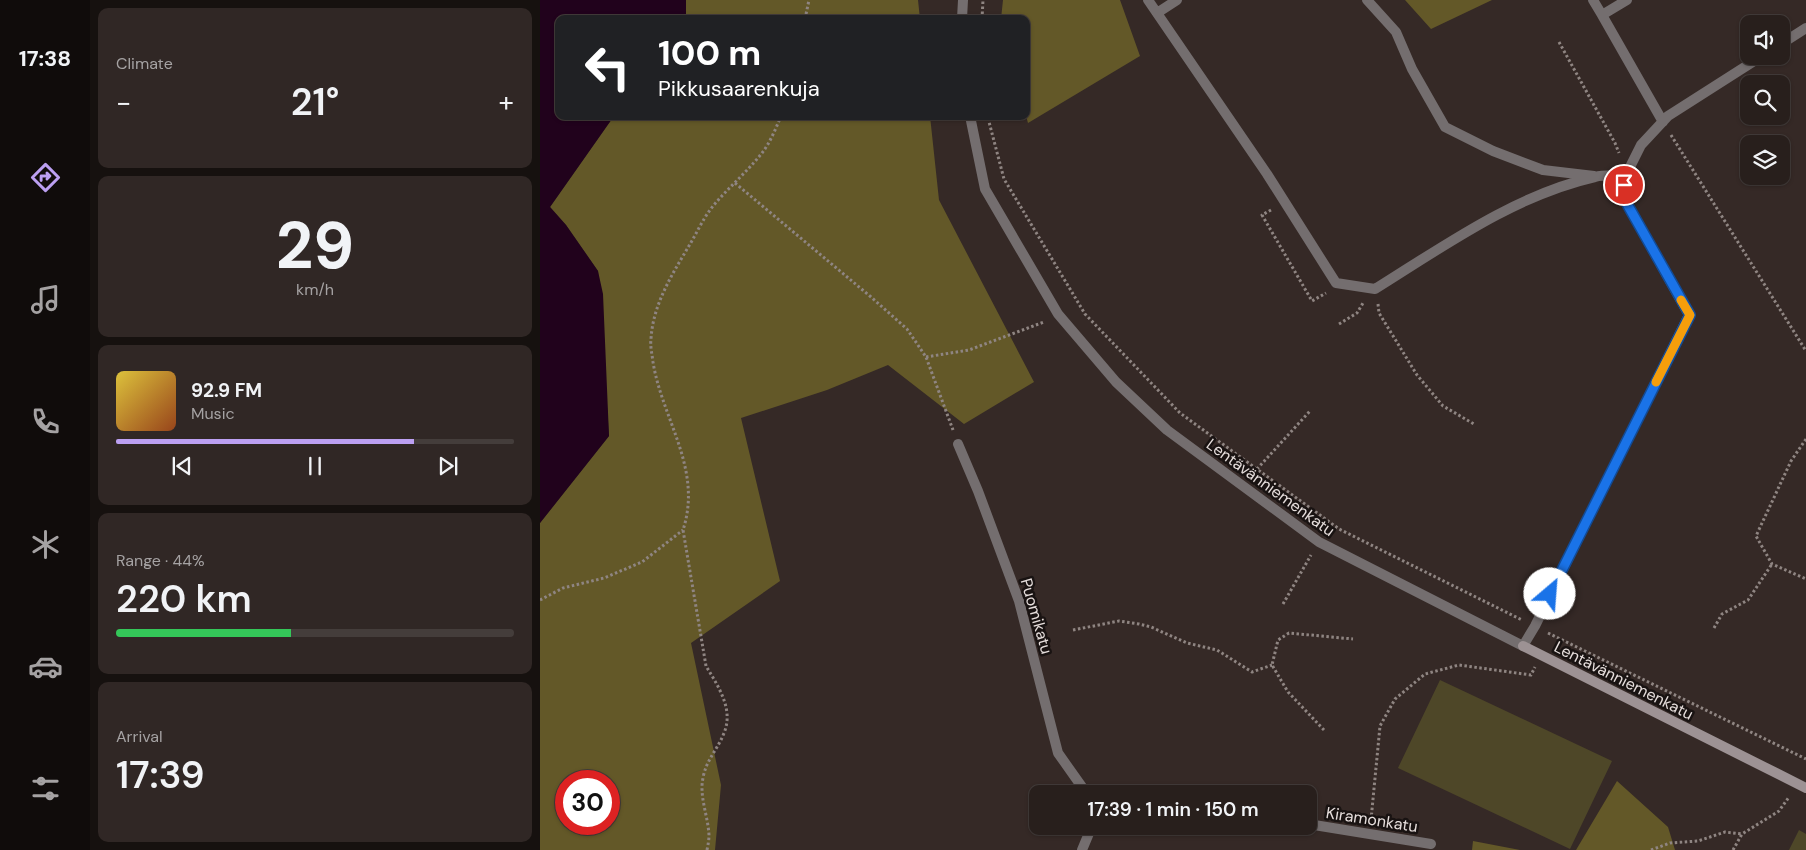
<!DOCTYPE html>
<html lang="en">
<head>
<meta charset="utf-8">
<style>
	body { margin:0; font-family:"DM Sans",sans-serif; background:#302725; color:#f1f3f6; height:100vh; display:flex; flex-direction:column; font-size:19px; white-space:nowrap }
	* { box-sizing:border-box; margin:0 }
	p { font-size:16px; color:#a5a2a3 }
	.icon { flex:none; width:28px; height:28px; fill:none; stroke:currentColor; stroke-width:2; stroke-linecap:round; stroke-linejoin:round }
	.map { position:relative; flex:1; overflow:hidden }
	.panel { display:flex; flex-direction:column; gap:8px; padding:8px; background:#16110f; width:450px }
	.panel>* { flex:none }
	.banner { position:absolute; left:15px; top:15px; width:475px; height:105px; border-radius:10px; box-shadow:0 1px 4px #0004,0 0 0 1px #443d3b; background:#202124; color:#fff; overflow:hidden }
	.buttons { position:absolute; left:1200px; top:15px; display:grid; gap:10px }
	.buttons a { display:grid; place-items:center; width:50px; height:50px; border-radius:10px; background:#281f1c; box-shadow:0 1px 4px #0004,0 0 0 1px #443d3b; font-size:25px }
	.speed { position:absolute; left:15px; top:770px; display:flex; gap:10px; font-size:25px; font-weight:700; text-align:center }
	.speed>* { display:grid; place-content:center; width:65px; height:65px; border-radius:50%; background:#281f1c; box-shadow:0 1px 4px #0004,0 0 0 1px #443d3b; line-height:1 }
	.speed .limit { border:8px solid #d22; background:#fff; color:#111 }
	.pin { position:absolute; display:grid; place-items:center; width:42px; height:42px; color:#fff; margin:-21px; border:2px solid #fff; border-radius:50%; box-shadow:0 1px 5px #0007 }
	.me { position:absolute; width:55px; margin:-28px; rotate:27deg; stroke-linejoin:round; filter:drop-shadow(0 0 4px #0008) }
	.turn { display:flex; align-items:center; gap:18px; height:105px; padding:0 20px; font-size:22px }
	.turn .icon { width:65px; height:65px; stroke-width:2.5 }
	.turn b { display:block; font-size:35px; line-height:42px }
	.big { font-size:38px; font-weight:600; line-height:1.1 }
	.panel .tile { flex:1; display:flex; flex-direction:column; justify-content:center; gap:8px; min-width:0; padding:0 18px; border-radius:10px; background:#302725 }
	.panel .dial { align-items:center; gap:0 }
	.dial b { font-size:65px; line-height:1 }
	.song { display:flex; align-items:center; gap:15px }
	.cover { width:60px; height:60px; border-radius:8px; background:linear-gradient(135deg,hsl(50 70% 55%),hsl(20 70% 35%)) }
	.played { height:5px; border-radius:2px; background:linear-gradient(90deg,#bca0f2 75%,#443d3b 75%) }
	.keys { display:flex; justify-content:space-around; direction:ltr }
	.heat { display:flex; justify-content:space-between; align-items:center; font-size:28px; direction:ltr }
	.charge { height:8px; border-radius:4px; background:linear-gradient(90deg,#34c759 44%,#443d3b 0) }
	.trip { position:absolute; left:489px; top:785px; width:288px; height:50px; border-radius:10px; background:#281f1c; box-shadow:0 1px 4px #0004,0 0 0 1px #443d3b; font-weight:600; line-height:50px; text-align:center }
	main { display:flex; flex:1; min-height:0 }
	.tab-bar { display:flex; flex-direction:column; width:90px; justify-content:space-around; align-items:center; background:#100c0b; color:#a5a2a3 }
	.tab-bar .icon { width:35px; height:35px }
	.tab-bar .active { color:#bca0f2 }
	.tab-bar b { font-size:22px; color:#f1f3f6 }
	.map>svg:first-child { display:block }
	.green { fill:#4e4728 }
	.forest { fill:#635828; fill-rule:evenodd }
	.water { fill:#21021c }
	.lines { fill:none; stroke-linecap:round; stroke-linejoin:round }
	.path { stroke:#8f8582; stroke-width:3; stroke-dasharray:2.5 2.5; stroke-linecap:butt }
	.lane { stroke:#746e6f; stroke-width:10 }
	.street { stroke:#746e6f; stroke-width:10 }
	.secondary { stroke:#9d9294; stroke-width:10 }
	.route-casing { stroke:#114b97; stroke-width:12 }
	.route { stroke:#1a73e8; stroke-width:9 }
	.slow { stroke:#f59e0b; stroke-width:9 }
	.labels { text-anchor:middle; stroke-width:5; stroke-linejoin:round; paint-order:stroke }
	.street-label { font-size:16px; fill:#e6dedc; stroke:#191312 }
</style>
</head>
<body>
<main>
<nav class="tab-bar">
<b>17:38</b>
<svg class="icon active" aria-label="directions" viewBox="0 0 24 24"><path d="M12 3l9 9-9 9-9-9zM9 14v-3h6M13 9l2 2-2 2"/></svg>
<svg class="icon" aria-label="music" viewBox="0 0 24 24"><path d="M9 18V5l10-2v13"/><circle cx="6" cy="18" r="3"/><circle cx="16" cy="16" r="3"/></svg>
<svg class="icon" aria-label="phone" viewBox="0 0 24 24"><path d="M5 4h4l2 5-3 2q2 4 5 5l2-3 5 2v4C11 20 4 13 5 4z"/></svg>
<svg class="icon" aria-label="climate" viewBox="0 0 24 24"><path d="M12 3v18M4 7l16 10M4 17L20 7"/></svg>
<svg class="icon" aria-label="car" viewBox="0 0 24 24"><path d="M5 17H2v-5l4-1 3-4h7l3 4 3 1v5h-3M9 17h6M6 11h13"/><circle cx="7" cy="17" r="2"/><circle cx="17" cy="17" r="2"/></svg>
<svg class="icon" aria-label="filters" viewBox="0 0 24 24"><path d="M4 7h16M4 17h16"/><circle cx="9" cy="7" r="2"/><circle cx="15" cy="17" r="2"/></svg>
</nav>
<section class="panel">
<div class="tile"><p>Climate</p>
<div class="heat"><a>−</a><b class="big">21°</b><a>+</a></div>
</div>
<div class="tile dial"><b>29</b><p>km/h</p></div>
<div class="tile">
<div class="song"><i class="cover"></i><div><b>92.9 FM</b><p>Music</p></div></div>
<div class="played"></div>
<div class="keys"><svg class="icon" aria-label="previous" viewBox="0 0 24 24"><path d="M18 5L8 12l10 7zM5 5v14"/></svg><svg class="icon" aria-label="pause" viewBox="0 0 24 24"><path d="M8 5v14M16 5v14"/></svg><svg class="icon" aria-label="next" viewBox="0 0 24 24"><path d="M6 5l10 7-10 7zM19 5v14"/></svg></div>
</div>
<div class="tile"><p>Range · 44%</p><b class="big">220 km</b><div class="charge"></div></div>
<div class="tile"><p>Arrival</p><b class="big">17:39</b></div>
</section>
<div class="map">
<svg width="1266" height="850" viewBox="0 0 1266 850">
	<rect width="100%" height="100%" fill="#352926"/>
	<!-- green -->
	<path class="green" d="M 900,680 L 1072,761 L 1030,849 L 858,768 Z
		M 1259,830 L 1266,834 L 1266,850 L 1249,850 Z"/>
	<!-- forest -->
	<path class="forest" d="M 146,0 L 378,0 L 380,19 L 146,19 Z
		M 463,0 L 580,0 L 600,56 L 488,123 L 486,116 L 486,19 L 461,19 Z
		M 865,0 L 952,0 L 891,29 Z
		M 74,116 L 390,116 L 399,200 L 494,382 L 424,424 L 348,365 L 287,390 L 201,418 L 240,581 L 151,643 L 181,785 L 175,850 L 0,850 L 0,523 L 69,436 L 58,271 L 26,225 L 10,207 ZM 26,781 L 69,781 L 69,824 L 26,824 Z
		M 1077,781 L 1128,827 L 1135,850 L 1036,850 Z
		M 933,841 L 980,850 L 932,850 Z"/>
	<!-- water -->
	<path class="water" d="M 0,0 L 146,0 L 146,19 L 19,19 L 19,116 L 74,116 L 10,207 L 26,225 L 58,271 L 63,294 L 69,436 L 0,523 Z"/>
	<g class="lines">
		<!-- path -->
		<path class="path" d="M 265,19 L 269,0
			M 442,19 L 443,0
			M 1019,42 L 1075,143 L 1079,153
			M 448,118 L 464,179 L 545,314 L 640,413 L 799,529 L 982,620
			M 1131,135 L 1266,351
			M 195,183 L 331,297 L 367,329 L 386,357 L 413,430
			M 731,210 L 722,215 L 772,301 L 786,293
			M 838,304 L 839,313 L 877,375 L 903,406 L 934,424
			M 799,324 L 817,313 L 823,303
			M 386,357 L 429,350 L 504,322
			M 1266,439 L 1251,461 L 1216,536 L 1232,564 L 1266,579
			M 717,469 L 770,411
			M 0,600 L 23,588 L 64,578 L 102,562 L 143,530
			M 743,604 L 771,555
			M 1174,628 L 1182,614 L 1208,600 L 1232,564
			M 533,630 L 579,621 L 599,624 L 611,627 L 647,643 L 677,650 L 712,672 L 732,665
			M 1008,633 L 1266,759
			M 784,730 L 748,692 L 732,665 L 738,640 L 749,633 L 813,639
			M 831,820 L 840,726 L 855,699 L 885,674 L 919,665 L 991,675 L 995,667
			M 167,850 C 168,845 169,840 169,835 C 168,816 159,796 163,778 C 166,760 178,749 184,733 C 194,709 178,686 166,666 L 143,530 C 163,469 122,419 113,362 C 112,354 110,346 111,339 C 113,302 135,270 153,239 C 159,228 165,216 173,206 C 188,188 207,172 222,153 C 230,143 236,128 241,116
			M 1111,850 L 1130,843 L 1158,841 L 1185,832 L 1202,834
			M 1193,850 L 1202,834 L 1239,811 L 1249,797"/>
		<!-- lane -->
		<path class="lane" d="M 608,0 L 727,174 L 796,283 L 835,289 C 904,246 975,195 1055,177 C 1065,174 1076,176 1086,175 L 1101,145 L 1128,116 L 1222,56
			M 827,0 L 856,32 L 872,69 L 905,127 L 953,151 L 1003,170 L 1054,176
			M 1053,0 L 1062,15 L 1087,0
			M 617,13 L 637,0
			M 1062,15 L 1123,122
			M 1241,44 L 1266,28"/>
		<!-- street -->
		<path class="street" d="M 422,19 L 423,0
			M 430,116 L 445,189 L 518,314 L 576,382 L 627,430 L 779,542 L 983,646 L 995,626 L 1149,315 L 1082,195 L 1086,175
			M 418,444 L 438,491 L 479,601 L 518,753 L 547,794
			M 768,824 L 891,844
			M 542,850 L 552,826"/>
		<!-- secondary -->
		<path class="secondary" d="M 983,646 L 1266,788"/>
	</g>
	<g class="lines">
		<!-- route casing -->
		<g class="route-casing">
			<path id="route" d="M 1010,594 L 1150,315 L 1082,195 L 1084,185"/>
		</g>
		<!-- route -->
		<use href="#route" class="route"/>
		<!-- slow -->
		<path class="slow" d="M 1116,382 L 1150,315 L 1141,300"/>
	</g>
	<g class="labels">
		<!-- street labels -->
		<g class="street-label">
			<text transform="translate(731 487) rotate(36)" y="6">Lentävänniemenkatu</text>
			<text transform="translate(497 616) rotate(74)" y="6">Puomikatu</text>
			<text transform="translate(1084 680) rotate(27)" y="6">Lentävänniemenkatu</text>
			<text transform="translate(832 819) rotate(9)" y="6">Kiramonkatu</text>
		</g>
	</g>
</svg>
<div class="buttons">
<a><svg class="icon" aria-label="sound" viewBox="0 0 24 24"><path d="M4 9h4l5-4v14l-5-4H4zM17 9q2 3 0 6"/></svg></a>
<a><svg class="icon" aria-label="search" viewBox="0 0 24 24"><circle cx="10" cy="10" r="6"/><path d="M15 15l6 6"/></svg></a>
<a><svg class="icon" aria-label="layers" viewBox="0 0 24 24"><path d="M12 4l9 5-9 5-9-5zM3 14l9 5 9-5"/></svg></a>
</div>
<div class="speed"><div class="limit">30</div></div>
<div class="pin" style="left:1084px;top:185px;background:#d93025"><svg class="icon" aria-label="arrive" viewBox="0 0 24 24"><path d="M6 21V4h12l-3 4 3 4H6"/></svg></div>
<svg class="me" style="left:1010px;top:594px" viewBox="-20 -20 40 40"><circle r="19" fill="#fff"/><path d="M0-13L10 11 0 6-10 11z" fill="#1a73e8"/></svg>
<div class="trip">17:39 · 1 min · 150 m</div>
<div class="banner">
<div class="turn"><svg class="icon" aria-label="left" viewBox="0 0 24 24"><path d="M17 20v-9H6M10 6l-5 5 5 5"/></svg><div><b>100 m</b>Pikkusaarenkuja</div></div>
</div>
</div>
</main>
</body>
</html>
